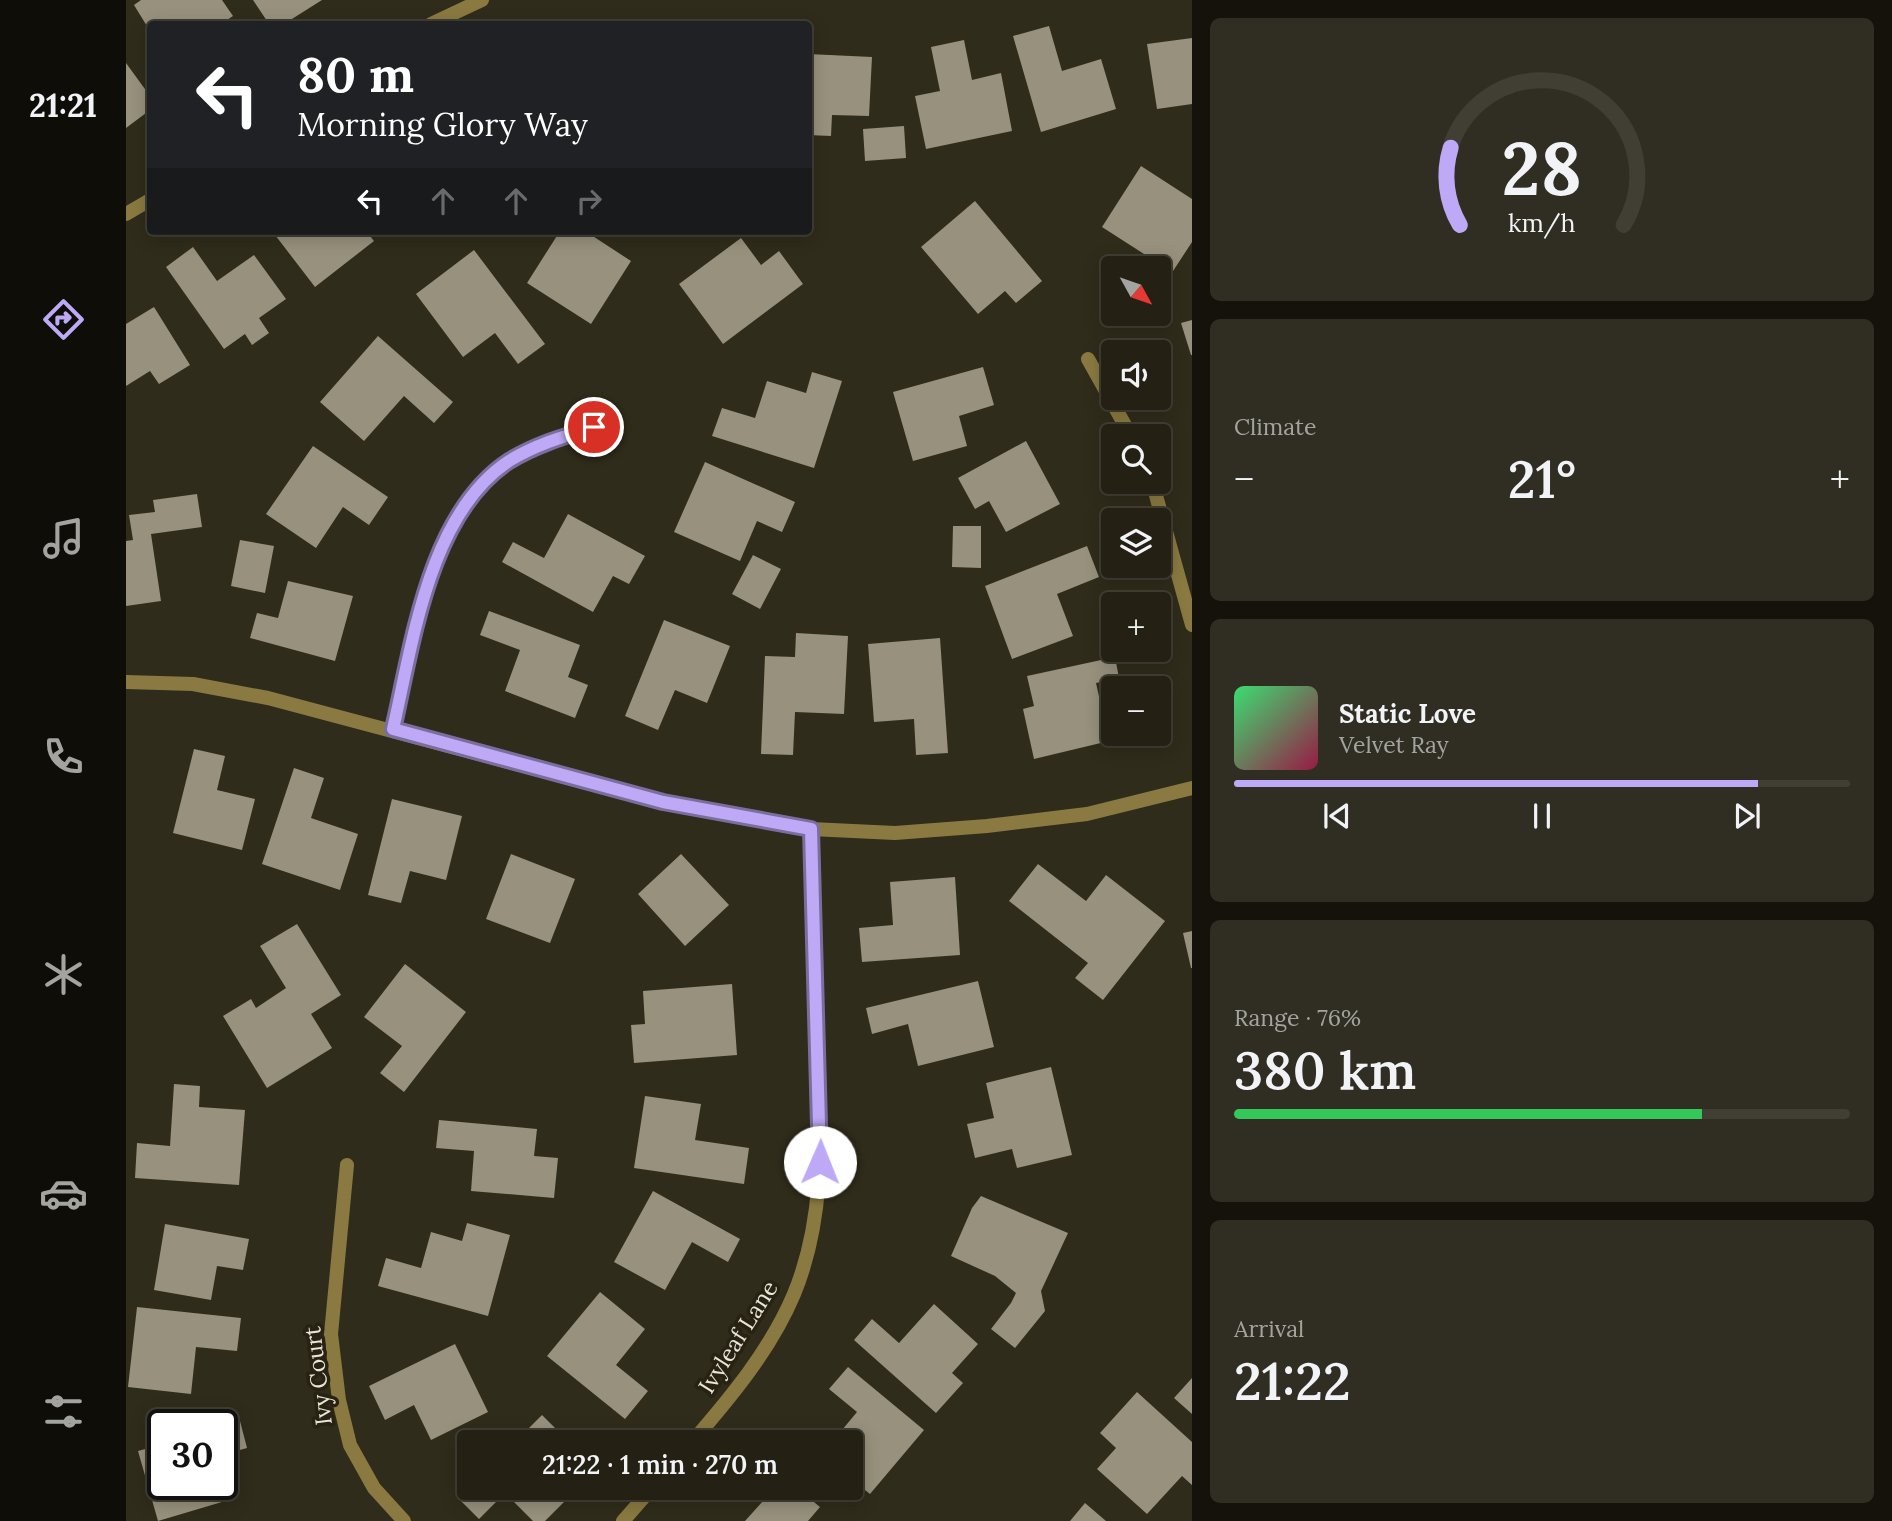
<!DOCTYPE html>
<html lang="en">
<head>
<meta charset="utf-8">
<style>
	body { margin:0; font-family:Lora,serif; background:#302e22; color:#f1f3f6; height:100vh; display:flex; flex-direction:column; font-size:26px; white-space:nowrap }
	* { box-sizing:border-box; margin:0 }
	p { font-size:23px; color:#a3a3a0 }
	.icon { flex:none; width:38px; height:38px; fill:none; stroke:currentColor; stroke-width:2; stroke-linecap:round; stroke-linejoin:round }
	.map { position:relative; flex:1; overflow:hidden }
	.side { display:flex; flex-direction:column; gap:18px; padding:18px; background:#14120b; width:700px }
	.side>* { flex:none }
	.top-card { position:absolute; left:21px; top:21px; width:665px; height:214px; border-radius:7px; box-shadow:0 4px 18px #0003,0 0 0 2px #413e34; background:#202124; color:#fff; overflow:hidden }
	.needle { width:46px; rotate:130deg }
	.buttons { position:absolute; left:975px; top:256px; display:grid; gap:14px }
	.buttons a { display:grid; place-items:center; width:70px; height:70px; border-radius:7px; background:#242114; box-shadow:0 4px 18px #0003,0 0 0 2px #413e34; font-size:35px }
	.speed { position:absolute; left:21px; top:1409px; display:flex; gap:14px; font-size:35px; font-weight:700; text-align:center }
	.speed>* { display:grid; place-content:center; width:91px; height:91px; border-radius:50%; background:#242114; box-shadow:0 4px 18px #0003,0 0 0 2px #413e34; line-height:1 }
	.speed .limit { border:4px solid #111; border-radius:10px; background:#fff; color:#111 }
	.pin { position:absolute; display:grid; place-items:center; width:60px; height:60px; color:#fff; margin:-30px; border:4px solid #fff; border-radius:50%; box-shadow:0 2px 7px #0007 }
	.me { position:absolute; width:77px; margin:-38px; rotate:1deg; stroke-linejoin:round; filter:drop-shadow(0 0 5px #0008) }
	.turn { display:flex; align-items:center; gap:24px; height:147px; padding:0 35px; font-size:32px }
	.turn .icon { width:91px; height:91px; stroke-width:2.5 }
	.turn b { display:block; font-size:49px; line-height:60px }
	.lanes { display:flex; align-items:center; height:66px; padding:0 35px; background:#0003; justify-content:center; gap:35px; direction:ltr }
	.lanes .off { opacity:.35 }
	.big { font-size:52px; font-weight:600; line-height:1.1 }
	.side .widget { flex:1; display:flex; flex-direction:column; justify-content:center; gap:10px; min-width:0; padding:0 24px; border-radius:10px; background:#302e22 }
	.side .dial { align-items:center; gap:0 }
	.dial svg { height:182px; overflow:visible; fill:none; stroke:#413e34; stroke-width:7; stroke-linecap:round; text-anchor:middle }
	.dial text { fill:#f1f3f6; stroke:none }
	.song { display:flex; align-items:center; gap:21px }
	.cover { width:84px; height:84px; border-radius:10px; background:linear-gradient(135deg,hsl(140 70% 55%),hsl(340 70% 35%)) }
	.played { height:7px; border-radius:4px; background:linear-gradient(90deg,#bda9f5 85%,#413e34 85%) }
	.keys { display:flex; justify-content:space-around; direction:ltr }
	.heat { display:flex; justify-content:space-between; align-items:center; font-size:38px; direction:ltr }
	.charge { height:10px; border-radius:5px; background:linear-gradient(90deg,#34c759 76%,#413e34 0) }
	.trip { position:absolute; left:331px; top:1430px; width:406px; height:70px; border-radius:7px; background:#242114; box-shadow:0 4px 18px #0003,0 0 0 2px #413e34; font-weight:600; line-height:70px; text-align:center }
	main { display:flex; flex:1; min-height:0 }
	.tab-bar { display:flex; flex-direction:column; width:126px; justify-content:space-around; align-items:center; background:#0e0d08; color:#a3a3a0 }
	.tab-bar .icon { width:49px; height:49px }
	.tab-bar .selected { color:#bda9f5 }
	.tab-bar b { font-size:32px; color:#f1f3f6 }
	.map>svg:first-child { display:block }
	.building { fill:#97917d }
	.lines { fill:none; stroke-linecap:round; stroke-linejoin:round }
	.street { stroke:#8a7a41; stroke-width:14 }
	.route-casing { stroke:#7b6e9f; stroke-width:18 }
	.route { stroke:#bda9f5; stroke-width:12 }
	.labels { text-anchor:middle; stroke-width:7; stroke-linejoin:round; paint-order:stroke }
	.street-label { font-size:23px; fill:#e8e5da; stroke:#272211 }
</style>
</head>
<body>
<main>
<nav class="tab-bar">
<b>21:21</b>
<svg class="icon selected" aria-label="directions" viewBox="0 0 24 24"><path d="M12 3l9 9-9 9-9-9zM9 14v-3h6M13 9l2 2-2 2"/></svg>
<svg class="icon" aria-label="music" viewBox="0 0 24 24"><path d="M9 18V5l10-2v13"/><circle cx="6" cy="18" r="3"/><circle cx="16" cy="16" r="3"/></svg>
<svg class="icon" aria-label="phone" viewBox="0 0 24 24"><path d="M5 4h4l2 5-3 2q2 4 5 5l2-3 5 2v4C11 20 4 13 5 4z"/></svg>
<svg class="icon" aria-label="climate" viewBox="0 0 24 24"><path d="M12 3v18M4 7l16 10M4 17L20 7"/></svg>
<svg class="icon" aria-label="car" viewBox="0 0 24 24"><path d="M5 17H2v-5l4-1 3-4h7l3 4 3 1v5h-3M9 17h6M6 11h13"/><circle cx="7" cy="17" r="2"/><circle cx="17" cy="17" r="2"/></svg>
<svg class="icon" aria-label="filters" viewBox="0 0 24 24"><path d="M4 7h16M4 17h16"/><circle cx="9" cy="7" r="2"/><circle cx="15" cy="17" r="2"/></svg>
</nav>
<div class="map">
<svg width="1066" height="1521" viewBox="0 0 1066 1521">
	<rect width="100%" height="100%" fill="#302c1b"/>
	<!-- building -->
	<path class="building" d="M 15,0 L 96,0 L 107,16 L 95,24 L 24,24 L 24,31 L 8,5 Z
		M 127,0 L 196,0 L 158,24 L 143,24 Z
		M 923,26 L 936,71 L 975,59 L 990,109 L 915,132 L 887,36 Z
		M 1066,38 L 1066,104 L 1031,109 L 1021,44 Z
		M 838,40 L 846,80 L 875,73 L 886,131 L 800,149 L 789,96 L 814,91 L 805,47 Z
		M 682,54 L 746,57 L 743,116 L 706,115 L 705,136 L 682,135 Z
		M 0,63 L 24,96 L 24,110 L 0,128 Z
		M 778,126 L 780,158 L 739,161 L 737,129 Z
		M 1015,166 L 1066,199 L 1066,242 L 1032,294 L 1032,268 L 1009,268 L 1018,254 L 976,227 Z
		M 849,201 L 916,281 L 890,303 L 879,291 L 852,314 L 795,247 Z
		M 146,231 L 240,231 L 248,241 L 189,287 Z
		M 434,231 L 459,231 L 505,261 L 465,324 L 401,283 Z
		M 615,238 L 635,265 L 653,251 L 677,284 L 597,344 L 553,284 Z
		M 67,247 L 91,281 L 128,255 L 160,299 L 133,318 L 143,333 L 126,345 L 119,334 L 98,349 L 40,267 Z
		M 348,250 L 419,344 L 392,364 L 369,333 L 337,357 L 290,294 Z
		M 28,307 L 64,365 L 33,384 L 24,371 L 0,386 L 0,324 Z
		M 1066,320 L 1066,355 L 1065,355 L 1055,323 Z
		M 252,336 L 327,402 L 308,423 L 278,396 L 238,441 L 194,402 Z
		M 857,367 L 868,405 L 833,416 L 841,446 L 787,461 L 767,392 Z
		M 686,372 L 716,381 L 688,468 L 586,436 L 596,408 L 629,418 L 641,381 L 680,393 Z
		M 900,441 L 934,504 L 880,532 L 863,501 L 849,509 L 832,478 Z
		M 187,446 L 262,497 L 243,525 L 217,507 L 190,548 L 140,514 Z
		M 579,462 L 669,502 L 656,532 L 631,521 L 614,561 L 548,532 Z
		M 71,494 L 76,527 L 25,534 L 35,601 L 0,606 L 0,541 L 7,540 L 3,515 L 29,512 L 27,500 Z
		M 442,514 L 519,556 L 503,584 L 487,576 L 467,612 L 376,562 L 387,542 L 418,558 Z
		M 827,526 L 855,526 L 855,568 L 826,567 Z
		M 114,540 L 148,546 L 139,593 L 105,586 Z
		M 961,546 L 973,577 L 931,594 L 947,636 L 886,659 L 859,586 Z
		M 627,555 L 655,569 L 634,609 L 606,594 Z
		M 162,581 L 227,596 L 209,661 L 124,638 L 131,613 L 152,618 Z
		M 363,611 L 454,645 L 442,677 L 462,685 L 449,718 L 379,691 L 394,650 L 354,635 Z
		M 538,620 L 604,646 L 581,703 L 549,690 L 532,730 L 499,716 Z
		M 670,633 L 722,636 L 718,714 L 669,712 L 667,755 L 635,754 L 639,656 L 669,657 Z
		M 814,638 L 822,753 L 790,755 L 788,719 L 748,722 L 742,644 Z
		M 989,657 L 993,678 L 970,683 L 983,741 L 908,759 L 897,709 L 908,706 L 901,676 Z
		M 68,749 L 99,756 L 91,790 L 129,799 L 116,850 L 47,833 Z
		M 168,768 L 198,778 L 185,818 L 232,834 L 214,890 L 136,864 Z
		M 266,799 L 336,816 L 320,880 L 284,871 L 275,903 L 242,895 Z
		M 385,854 L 449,879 L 424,943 L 360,919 Z
		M 555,854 L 603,905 L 559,946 L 512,894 Z
		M 912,864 L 960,901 L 980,875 L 1039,921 L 977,1000 L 949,978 L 962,963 L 883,901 Z
		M 829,877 L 834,955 L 736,962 L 733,928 L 767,925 L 764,882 Z
		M 171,924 L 215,995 L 185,1014 L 206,1048 L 141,1088 L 97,1016 L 125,999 L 130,1008 L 160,988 L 134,946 Z
		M 1066,931 L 1066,968 L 1065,968 L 1057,933 Z
		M 279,964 L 340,1012 L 278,1092 L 254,1073 L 276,1046 L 238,1017 Z
		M 852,981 L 868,1047 L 792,1066 L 782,1024 L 746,1034 L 740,1008 Z
		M 606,984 L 611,1055 L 508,1063 L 505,1025 L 519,1024 L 517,991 Z
		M 925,1067 L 946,1155 L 891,1168 L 886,1149 L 849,1158 L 841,1124 L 868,1118 L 860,1083 Z
		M 48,1084 L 74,1086 L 73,1107 L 119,1110 L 113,1185 L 9,1178 L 11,1143 L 44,1146 Z
		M 519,1096 L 575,1104 L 569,1140 L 623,1148 L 618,1184 L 508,1168 Z
		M 313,1120 L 411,1129 L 408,1156 L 432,1158 L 428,1198 L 345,1191 L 348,1151 L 310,1148 Z
		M 527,1191 L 614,1239 L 602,1262 L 566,1242 L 539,1290 L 488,1262 Z
		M 855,1196 L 942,1233 L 915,1291 L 919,1311 L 889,1348 L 865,1329 L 885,1303 L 890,1293 L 869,1276 L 825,1256 L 846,1208 Z
		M 341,1223 L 384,1235 L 362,1316 L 252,1286 L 260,1258 L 295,1268 L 305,1232 L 336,1241 Z
		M 39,1224 L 123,1239 L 117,1270 L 91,1266 L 85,1300 L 28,1290 Z
		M 474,1292 L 519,1329 L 490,1365 L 522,1391 L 499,1419 L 421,1356 Z
		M 808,1304 L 852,1344 L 826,1373 L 837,1383 L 810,1413 L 728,1340 L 746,1319 L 773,1343 Z
		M 11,1307 L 115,1318 L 111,1351 L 70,1347 L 65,1394 L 2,1387 Z
		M 329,1344 L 362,1412 L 305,1440 L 288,1405 L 259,1420 L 243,1386 Z
		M 722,1367 L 798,1430 L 744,1494 L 724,1478 L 724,1442 L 706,1442 L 731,1412 L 703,1389 Z
		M 1066,1378 L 1066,1414 L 1048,1398 Z
		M 1011,1392 L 1066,1442 L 1066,1485 L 1056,1476 L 1021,1514 L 971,1469 L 990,1448 L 974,1433 Z
		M 416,1415 L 443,1442 L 389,1442 Z
		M 114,1421 L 121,1448 L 96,1455 L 96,1426 Z
		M 37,1444 L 37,1484 L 96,1484 L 97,1469 L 106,1499 L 32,1521 L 12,1451 Z
		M 344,1488 L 452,1488 L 419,1521 L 407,1521 L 379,1493 L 353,1519 L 333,1499 Z
		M 621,1488 L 671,1488 L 694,1507 L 682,1521 L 619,1521 L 637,1501 Z
		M 959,1503 L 980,1521 L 944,1521 Z"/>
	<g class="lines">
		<!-- street -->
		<path class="street" d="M 305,24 L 356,0
			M 0,214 L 24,200
			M 962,359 L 1005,436
			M 1026,481 L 1066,625
			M 0,682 L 67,684 L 142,698 L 484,789 L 563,808 L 685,829 L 769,833 L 861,826 L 961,814 L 1066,788
			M 267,729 C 288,640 302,518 382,462 C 412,441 451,433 486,421
			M 221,1165 L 205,1334 L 213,1400 L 224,1445 L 248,1488 L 278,1521
			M 566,1442 C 605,1397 645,1349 668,1294 C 702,1212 694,1123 692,1036 C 690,967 687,898 685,829
			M 497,1521 L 526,1488"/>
	</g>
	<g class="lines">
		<!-- route casing -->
		<g class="route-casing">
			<path id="route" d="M 468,427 C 439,436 409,445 383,461 C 303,514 287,642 267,729 L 537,802 L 685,829 L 694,1162"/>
		</g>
		<!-- route -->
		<use href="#route" class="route"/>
	</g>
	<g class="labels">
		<!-- street labels -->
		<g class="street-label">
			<text transform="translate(612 1337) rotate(-58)" y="8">Ivyleaf Lane</text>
			<text transform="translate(192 1376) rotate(-97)" y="8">Ivy Court</text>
		</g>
	</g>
</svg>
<div class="buttons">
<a><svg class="needle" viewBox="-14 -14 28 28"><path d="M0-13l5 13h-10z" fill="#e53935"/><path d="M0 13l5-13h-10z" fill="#a3a3a0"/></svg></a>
<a><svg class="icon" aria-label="sound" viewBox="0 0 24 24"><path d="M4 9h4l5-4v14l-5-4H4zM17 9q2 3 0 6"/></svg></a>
<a><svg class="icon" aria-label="search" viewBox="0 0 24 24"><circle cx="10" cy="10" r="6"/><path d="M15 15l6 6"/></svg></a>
<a><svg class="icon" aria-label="layers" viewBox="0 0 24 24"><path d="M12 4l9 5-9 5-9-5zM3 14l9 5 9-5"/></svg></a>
<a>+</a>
<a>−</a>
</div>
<div class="speed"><div class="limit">30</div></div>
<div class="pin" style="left:468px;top:427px;background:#d93025"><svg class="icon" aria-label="arrive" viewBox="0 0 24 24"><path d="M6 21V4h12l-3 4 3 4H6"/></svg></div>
<svg class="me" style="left:694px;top:1162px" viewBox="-20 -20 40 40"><circle r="19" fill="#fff"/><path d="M0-13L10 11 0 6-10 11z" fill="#bda9f5"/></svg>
<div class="trip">21:22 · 1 min · 270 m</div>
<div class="top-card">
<div class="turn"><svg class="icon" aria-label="left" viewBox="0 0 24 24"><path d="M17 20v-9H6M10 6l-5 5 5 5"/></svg><div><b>80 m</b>Morning Glory Way</div></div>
<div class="lanes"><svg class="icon" aria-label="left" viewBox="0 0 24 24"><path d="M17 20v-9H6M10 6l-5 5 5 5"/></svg><svg class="icon off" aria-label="ahead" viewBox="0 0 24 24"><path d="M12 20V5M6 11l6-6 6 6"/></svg><svg class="icon off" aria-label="ahead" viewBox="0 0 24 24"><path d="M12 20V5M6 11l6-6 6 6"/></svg><svg class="icon off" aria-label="right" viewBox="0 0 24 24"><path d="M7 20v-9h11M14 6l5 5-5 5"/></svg></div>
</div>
</div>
<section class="side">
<div class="widget dial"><svg viewBox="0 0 100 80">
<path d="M14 69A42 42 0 1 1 86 69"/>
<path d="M14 69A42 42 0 0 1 10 35" stroke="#bda9f5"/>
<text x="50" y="56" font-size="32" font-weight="700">28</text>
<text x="50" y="72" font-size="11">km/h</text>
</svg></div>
<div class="widget"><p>Climate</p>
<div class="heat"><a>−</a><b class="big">21°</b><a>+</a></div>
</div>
<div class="widget">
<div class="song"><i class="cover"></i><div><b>Static Love</b><p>Velvet Ray</p></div></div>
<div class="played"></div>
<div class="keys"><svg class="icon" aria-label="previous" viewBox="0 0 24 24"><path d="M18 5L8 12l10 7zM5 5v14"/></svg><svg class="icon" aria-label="pause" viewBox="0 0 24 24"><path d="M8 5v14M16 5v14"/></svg><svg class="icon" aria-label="next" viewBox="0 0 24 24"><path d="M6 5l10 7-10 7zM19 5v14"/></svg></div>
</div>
<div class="widget"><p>Range · 76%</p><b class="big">380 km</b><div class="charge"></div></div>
<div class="widget"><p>Arrival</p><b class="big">21:22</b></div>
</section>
</main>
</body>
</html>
